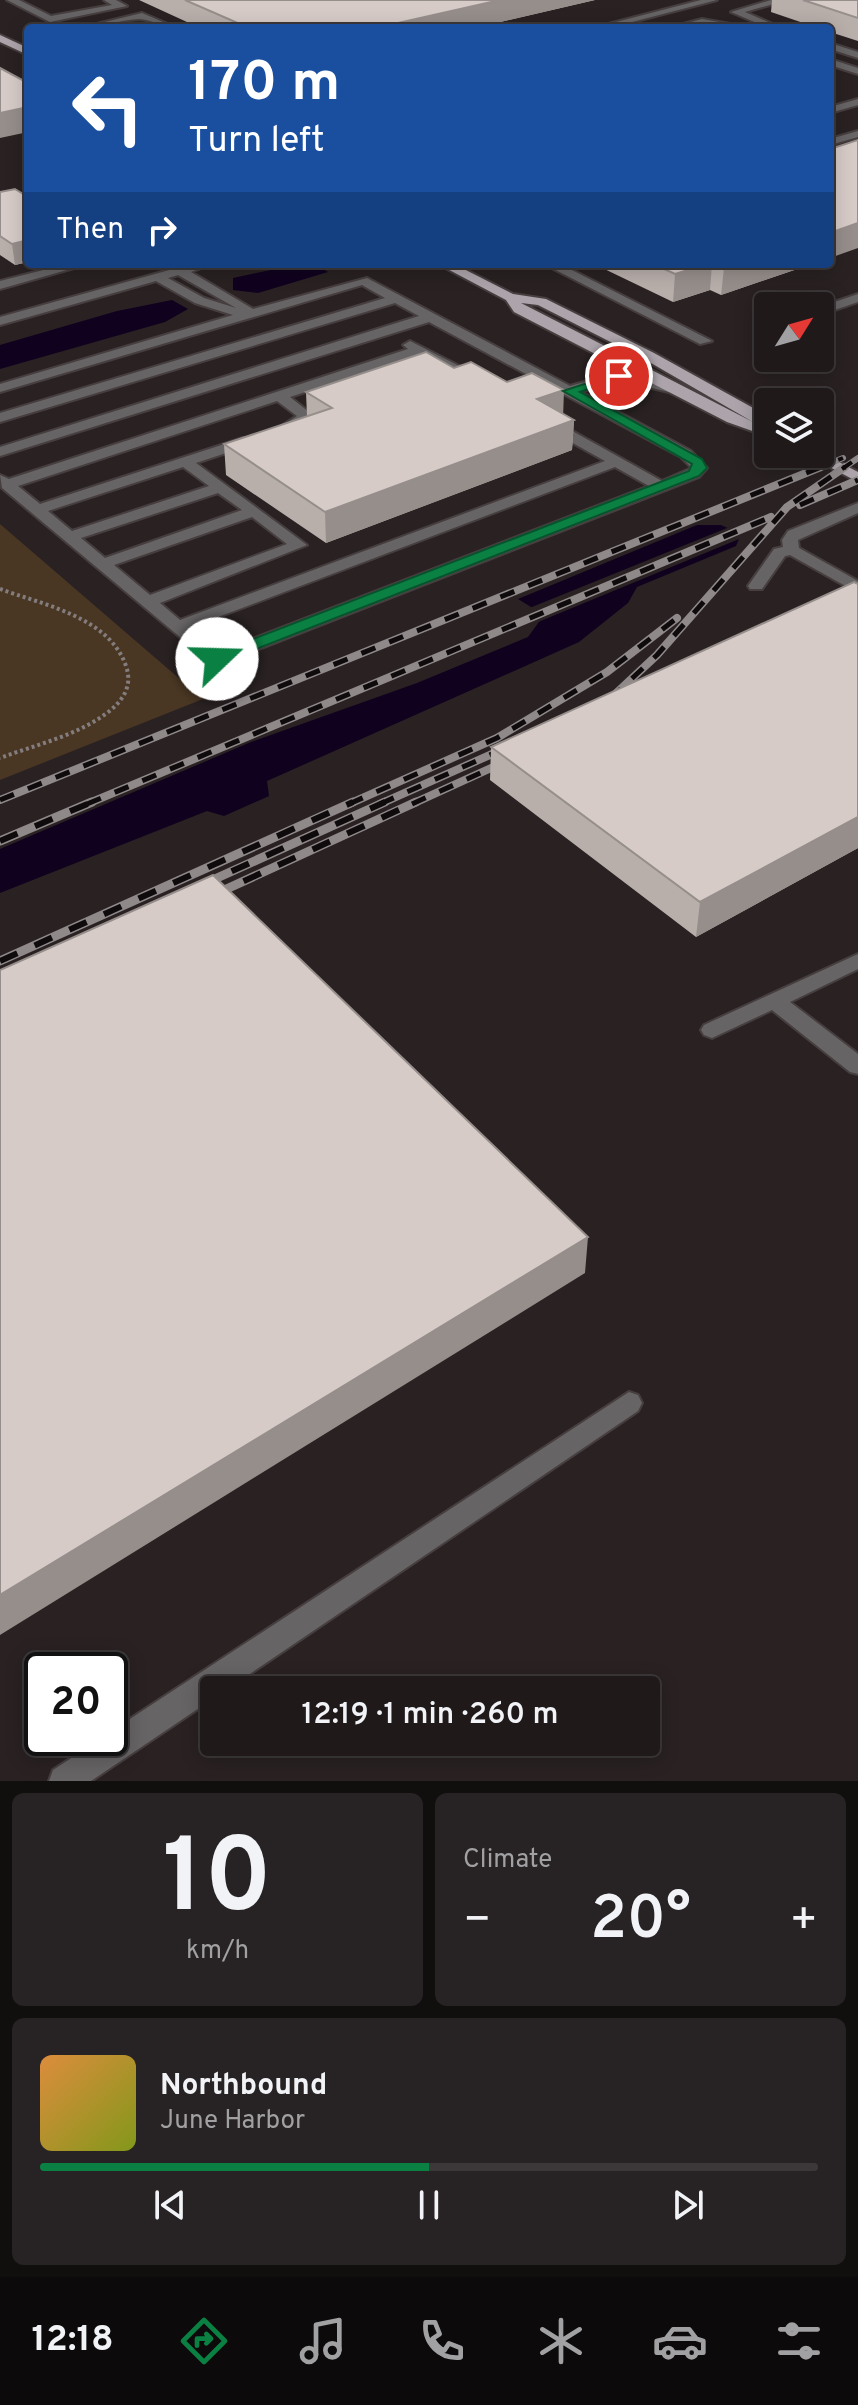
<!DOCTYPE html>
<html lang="en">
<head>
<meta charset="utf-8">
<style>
	body { margin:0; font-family:Overpass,sans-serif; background:#272223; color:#f1f3f6; height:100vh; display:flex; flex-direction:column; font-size:30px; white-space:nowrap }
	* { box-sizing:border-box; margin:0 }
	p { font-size:26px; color:#a1a0a2 }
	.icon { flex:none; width:44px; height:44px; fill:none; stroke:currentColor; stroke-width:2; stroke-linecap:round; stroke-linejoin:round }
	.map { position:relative; height:1781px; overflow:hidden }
	.drawer { display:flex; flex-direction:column; gap:12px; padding:12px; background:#110e0e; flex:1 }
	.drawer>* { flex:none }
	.banner { position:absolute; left:24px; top:24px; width:810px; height:244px; border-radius:8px; box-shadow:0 4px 20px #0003,0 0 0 2px #3c3839; background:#1a4fa0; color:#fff; overflow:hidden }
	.needle { width:52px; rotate:53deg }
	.buttons { position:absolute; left:754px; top:292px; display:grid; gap:16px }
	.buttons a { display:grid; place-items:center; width:80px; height:80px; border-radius:8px; background:#1f191a; box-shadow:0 4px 20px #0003,0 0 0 2px #3c3839; font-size:40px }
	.speed { position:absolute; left:24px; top:1652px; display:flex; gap:16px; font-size:40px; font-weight:700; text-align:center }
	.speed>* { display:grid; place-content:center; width:104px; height:104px; border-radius:50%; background:#1f191a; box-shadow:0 4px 20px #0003,0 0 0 2px #3c3839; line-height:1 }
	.speed .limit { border:4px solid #111; border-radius:12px; background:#fff; color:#111 }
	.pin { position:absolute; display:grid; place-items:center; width:68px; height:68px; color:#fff; margin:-34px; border:4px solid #fff; border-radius:50%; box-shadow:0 2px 8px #0007 }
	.me { position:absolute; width:88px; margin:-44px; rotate:69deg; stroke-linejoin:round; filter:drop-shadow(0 0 6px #0008) }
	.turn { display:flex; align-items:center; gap:28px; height:168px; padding:0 32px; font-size:36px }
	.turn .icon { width:104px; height:104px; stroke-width:2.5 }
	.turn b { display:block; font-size:56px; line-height:68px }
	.then { display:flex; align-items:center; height:76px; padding:0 32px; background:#0003; gap:16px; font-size:30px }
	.big { font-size:60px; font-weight:600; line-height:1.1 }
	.drawer .widget { flex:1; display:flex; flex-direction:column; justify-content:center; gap:12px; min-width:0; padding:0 28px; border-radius:12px; background:#272223 }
	.drawer .dial { align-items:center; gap:0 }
	.dial b { font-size:104px; line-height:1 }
	.song { display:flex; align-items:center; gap:24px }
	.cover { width:96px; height:96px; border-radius:12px; background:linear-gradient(135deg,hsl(30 70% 55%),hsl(70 70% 35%)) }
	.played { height:8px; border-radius:4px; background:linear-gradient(90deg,#0b8043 50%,#3c3839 50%) }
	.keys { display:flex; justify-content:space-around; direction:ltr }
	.heat { display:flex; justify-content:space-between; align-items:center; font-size:44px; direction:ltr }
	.drawer .tiles { flex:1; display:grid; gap:12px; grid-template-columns:1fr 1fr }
	.widget:last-child { grid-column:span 2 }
	.trip { position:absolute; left:200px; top:1676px; width:460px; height:80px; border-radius:8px; background:#1f191a; box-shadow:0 4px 20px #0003,0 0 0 2px #3c3839; font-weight:600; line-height:80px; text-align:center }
	.tabs { display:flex; height:128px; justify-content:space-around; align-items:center; background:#0c0a0a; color:#a1a0a2 }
	.tabs .icon { width:56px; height:56px }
	.tabs .selected { color:#0b8043 }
	.tabs b { font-size:36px; color:#f1f3f6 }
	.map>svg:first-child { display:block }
	.green { fill:#4a3723 }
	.water { fill:#10021f }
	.pier { fill:#292122 }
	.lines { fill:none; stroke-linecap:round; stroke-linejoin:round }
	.minor-casing { stroke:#463e3f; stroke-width:4 }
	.major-casing { stroke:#463e3f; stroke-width:4 }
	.path { stroke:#847d7e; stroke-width:4; stroke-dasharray:3 3; stroke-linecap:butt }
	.minor { fill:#676466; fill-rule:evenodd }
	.major { fill:#aca4aa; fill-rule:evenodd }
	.rail-far2-casing { stroke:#8f898a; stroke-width:6 }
	.rail-far1-casing { stroke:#8f898a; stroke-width:8 }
	.rail-casing { stroke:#8f898a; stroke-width:9 }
	.rail-far2 { stroke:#0f0b0c; stroke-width:4; stroke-dasharray:12; stroke-linecap:butt }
	.rail-far1 { stroke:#0f0b0c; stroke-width:5; stroke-dasharray:15; stroke-linecap:butt }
	.rail { stroke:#0f0b0c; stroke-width:6; stroke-dasharray:19; stroke-linecap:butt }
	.wall { fill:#b8afab }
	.shaded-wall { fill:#968e8b }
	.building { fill:#d6cbc7; stroke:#968e8b; stroke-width:2 }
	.route { fill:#0b8043; stroke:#07532c; stroke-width:2 }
</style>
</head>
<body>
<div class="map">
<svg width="858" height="1781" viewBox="0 0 858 1781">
	<rect width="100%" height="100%" fill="#292122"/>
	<!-- green -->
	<path class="green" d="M 0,524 L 203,699 L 0,780 Z"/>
	<!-- water -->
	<path class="water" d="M 299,264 L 315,264 L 328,272 L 258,293 L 233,290 L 233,278 Z
		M 172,300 L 188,309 L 165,322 L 0,369 L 0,345 L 117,311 Z
		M 697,525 L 721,525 L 741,534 L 736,546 L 637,587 L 628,603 L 579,642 L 267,781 L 269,796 L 224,816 L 207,811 L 0,893 L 0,849 L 251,742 L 417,683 L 528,637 L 544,615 L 518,599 Z"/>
	<!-- pier -->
	<path class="pier" d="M 732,526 L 743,531 L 744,537 L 531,625 L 539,616 L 527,609 Z"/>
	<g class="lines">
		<!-- minor casing -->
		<g class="minor-casing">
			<path id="minor" d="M 7,0 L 19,0 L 51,16 L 112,5 L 104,0 L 116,0 L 127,6 L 50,22 Z
				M 701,0 L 717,0 L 609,28 L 593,28 Z
				M 771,0 L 787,0 L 745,12 L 782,28 L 769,28 L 731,12 Z
				M 142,13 L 177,28 C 163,28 151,19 139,19 C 119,20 100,28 80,28 Z
				M 702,19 L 736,25 L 741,28 L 702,25 L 668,28 Z
				M 830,43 L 858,52 L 858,58 L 830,49 Z
				M 830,59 L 858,68 L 858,74 L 830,65 Z
				M 858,99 L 858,105 L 830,113 L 830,107 Z
				M 858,131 L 858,137 L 830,145 L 830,139 Z
				M 67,264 L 88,264 L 0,289 L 0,281 Z
				M 191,264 L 211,264 L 191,272 L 253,309 L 367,278 L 570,386 L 619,372 L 678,386 L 680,389 L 673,393 L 619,380 L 581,392 L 691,451 L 707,468 L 699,477 L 666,490 L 223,663 L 211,663 L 2,488 L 0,475 L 9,479 L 408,349 L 403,345 L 410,341 L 471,372 L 471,378 L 461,378 L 418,355 L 290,397 L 314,416 L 291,431 L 279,428 L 297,416 L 277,401 L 18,486 L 40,504 L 243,438 L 253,438 L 253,444 L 196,463 L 307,545 L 160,603 L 180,620 L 605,461 L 546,428 L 546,422 L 556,422 L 662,481 L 692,468 L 681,457 L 429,322 L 0,456 L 0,447 L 419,316 L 395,303 L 0,422 L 0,413 L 385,298 L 362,285 L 0,392 L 0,384 L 233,315 L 195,303 L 156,281 L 0,325 L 0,317 ZM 178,275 L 236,308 L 204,298 L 168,278 ZM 183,467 L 209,486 L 72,531 L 48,511 ZM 615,467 L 649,486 L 219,652 L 189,628 ZM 218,493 L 242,510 L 105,558 L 81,538 ZM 252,517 L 287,544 L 150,595 L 114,565 Z
				M 544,264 L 560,264 L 712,341 L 700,344 Z
				M 858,294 L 858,302 L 820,315 L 820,307 Z
				M 858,503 L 858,513 L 798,540 L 799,548 L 858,581 L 858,593 L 790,555 L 785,556 L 762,589 L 750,589 L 748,586 L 774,549 L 783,547 L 782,540 L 788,531 Z
				M 858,954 L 858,969 L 790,1002 L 858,1054 L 858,1074 L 850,1072 L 772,1010 L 712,1038 L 704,1035 L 701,1030 L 704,1025 Z
				M 629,1392 L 638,1395 L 642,1403 L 638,1411 L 226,1690 L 214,1690 L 214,1698 L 91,1781 L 49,1781 L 53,1770 L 102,1738 L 110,1738 L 110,1732 Z"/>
		</g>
		<!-- major casing -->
		<g class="major-casing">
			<path id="major" d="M 0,35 L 28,48 L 28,55 L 0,42 Z
				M 438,264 L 454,264 L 513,294 L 546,299 L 654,353 L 755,409 L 768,420 L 768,433 L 758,433 L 727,422 L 514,312 L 506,300 ZM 521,303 L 538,305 L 644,359 L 753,422 Z
				M 820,452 L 858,472 L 858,482 L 805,454 Z"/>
		</g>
		<!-- path -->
		<path class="path" d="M 0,589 C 44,605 109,617 126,666 C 133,686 123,701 107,713 C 76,736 35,745 0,758"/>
		<!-- minor -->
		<use href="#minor" class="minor"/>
		<!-- major -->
		<use href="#major" class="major"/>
		<!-- rail-far2 casing -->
		<g class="rail-far2-casing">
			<path id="rail-far2" d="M 816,469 L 843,458
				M 842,469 L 858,458"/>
		</g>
		<!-- rail-far1 casing -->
		<g class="rail-far1-casing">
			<path id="rail-far1" d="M 800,505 L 858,480
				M 610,699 L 657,655 L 787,507 L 845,467
				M 0,800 L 821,467
				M 87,804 L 771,517
				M 349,804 L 497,738 L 607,672 L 677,618
				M 380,804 L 510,746
				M 412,804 L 511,759"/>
		</g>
		<!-- rail casing -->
		<g class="rail-casing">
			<path id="rail" d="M 0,841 L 92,802
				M 197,887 L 385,802
				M 209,897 L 416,802
				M 0,961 L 353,802"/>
		</g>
		<!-- rail-far2 -->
		<use href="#rail-far2" class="rail-far2"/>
		<!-- rail-far1 -->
		<use href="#rail-far1" class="rail-far1"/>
		<!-- rail -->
		<use href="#rail" class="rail"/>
	</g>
	<!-- wall -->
	<path class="wall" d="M 139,0 L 595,0 L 474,28 L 200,28 Z
		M 772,0 L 858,0 L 858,41 L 830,32 L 830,28 L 818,28 L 771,12 Z
		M 0,192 L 28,197 L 28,262 L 15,265 L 0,255 Z
		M 594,264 L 812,264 L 721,295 L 710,290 L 673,302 Z
		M 454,368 L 563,414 L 574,420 L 572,450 L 326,543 L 226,475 L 224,444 L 307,416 L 306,392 Z
		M 858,584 L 858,848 L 696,937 L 490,780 L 491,747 Z"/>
	<!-- shaded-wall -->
	<path class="shaded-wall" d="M 500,0 L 595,0 L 474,28 L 376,28 Z
		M 28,107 L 28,132 L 0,138 L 0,113 Z
		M 858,223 L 858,248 L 830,258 L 830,233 Z
		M 28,240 L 28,262 L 15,265 L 12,244 Z
		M 708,264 L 712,264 L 710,290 L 673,302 L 675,274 Z
		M 735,264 L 812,264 L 721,295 L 724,268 Z
		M 564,390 L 563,419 L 537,399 Z
		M 574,420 L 572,450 L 326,543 L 325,512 Z
		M 858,817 L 858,848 L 696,937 L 700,902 Z
		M 588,1237 L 585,1273 L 0,1635 L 0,1595 Z"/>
	<!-- building -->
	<path class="building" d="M 185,0 L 500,0 L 376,28 L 249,28 Z
		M 803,0 L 858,0 L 858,18 Z
		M 0,68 L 28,83 L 28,107 L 0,113 Z
		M 858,140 L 858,223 L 830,233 L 830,149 Z
		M 15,189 L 28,197 L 28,240 L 12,244 L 0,236 L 0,192 Z
		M 653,264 L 708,264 L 675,274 Z
		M 716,264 L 735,264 L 724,268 Z
		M 426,352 L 454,368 L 471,362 L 507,382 L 532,373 L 564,390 L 537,399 L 574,420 L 325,512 L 224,444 L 332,408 L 306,392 Z
		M 854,582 L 858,584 L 858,817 L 700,902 L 491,747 Z
		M 213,875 L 588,1237 L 0,1595 L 0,970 Z"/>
	<!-- route -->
	<path class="route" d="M 615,374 L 625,376 L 580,392 L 702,459 L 707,468 L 699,476 L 223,662 L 212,662 L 212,655 L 689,471 L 692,464 L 563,391 Z"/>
</svg>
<div class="buttons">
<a><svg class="needle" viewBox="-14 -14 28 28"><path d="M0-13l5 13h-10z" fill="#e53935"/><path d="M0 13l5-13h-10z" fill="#a1a0a2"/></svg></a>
<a><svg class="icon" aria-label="layers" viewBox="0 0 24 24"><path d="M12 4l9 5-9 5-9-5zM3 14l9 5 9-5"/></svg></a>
</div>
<div class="speed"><div class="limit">20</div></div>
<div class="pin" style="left:619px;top:376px;background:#d93025"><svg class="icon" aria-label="arrive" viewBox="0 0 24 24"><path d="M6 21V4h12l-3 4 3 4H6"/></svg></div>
<svg class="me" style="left:217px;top:659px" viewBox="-20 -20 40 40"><circle r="19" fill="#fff"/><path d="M0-13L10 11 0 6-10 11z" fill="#0b8043"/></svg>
<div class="trip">12:19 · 1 min · 260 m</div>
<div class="banner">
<div class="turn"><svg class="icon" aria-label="left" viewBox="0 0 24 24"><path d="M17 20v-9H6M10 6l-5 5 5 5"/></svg><div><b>170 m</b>Turn left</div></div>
<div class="then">Then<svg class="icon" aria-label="right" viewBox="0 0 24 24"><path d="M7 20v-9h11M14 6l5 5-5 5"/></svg></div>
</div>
</div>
<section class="drawer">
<div class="tiles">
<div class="widget dial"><b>10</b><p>km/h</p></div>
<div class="widget"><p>Climate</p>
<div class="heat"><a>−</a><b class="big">20°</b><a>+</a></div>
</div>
<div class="widget">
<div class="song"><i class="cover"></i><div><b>Northbound</b><p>June Harbor</p></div></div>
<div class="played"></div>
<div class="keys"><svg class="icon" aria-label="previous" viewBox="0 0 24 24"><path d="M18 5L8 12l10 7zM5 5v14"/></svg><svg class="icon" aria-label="pause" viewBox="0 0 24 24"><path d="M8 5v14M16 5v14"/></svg><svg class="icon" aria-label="next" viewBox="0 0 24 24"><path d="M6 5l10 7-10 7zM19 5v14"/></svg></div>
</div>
</div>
</section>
<nav class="tabs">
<b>12:18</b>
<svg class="icon selected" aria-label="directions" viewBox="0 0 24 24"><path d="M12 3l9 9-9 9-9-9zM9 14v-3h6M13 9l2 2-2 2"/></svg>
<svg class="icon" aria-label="music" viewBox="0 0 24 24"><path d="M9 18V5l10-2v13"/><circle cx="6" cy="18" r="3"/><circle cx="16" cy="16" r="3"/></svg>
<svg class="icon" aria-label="phone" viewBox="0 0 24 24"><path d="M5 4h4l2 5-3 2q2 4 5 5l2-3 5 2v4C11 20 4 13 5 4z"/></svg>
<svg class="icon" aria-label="climate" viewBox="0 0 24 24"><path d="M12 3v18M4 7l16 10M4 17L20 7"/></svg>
<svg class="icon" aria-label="car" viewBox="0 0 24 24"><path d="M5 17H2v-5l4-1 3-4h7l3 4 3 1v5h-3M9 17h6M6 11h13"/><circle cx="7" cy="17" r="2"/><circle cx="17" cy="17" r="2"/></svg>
<svg class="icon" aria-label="filters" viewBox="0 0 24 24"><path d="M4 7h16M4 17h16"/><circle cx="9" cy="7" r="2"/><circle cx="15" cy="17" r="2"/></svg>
</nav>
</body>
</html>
